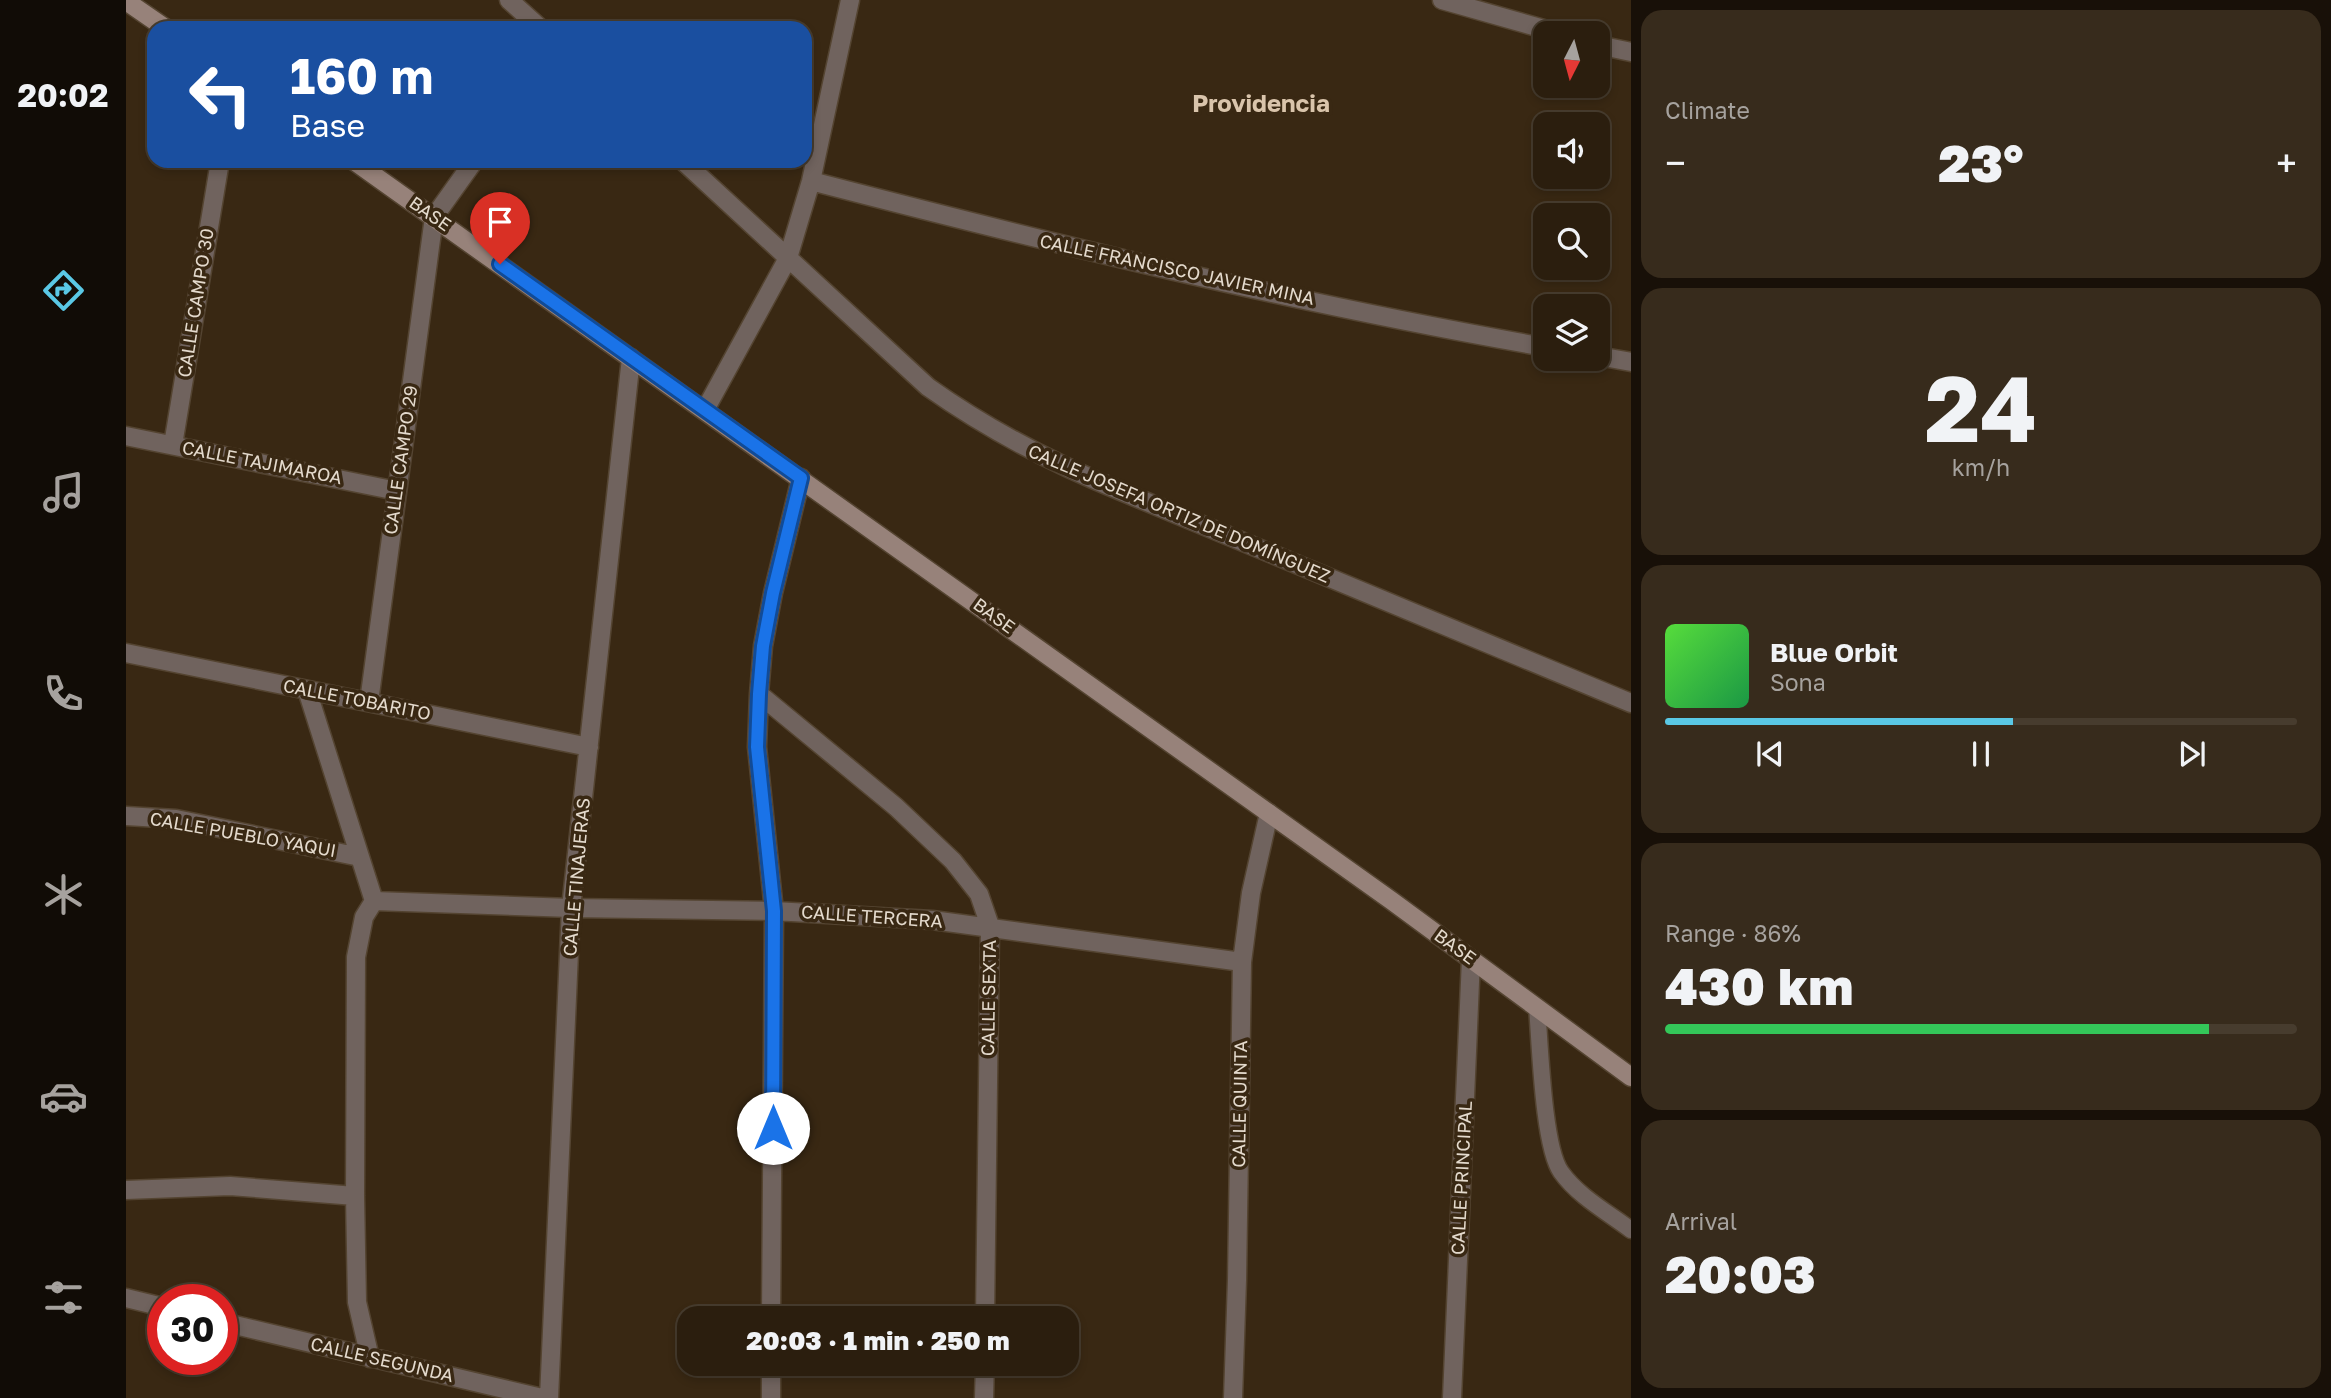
<!DOCTYPE html>
<html lang="en">
<head>
<meta charset="utf-8">
<style>
	body { margin:0; font-family:"Golos Text",sans-serif; background:#372b1c; color:#f1f3f6; height:100vh; display:flex; flex-direction:column; font-size:26px; white-space:nowrap }
	* { box-sizing:border-box; margin:0 }
	p { font-size:23px; color:#a6a29e }
	.icon { flex:none; width:38px; height:38px; fill:none; stroke:currentColor; stroke-width:2; stroke-linecap:round; stroke-linejoin:round }
	.map { position:relative; flex:1; overflow:hidden }
	.side { display:flex; flex-direction:column; gap:10px; padding:10px; background:#181008; width:700px }
	.side>* { flex:none }
	.hud { position:absolute; left:21px; top:21px; width:665px; height:147px; border-radius:21px; box-shadow:0 4px 10px #0003,0 0 0 2px #473c2e; background:#1a4fa0; color:#fff; overflow:hidden }
	.needle { width:46px; rotate:186deg }
	.fabs { position:absolute; left:1407px; top:21px; display:grid; gap:14px }
	.fabs a { display:grid; place-items:center; width:77px; height:77px; border-radius:14px; background:#2b1e0e; box-shadow:0 4px 10px #0003,0 0 0 2px #473c2e; font-size:35px }
	.speed { position:absolute; left:21px; top:1284px; display:flex; gap:14px; font-size:35px; font-weight:700; text-align:center }
	.speed>* { display:grid; place-content:center; width:91px; height:91px; border-radius:50%; background:#2b1e0e; box-shadow:0 4px 10px #0003,0 0 0 2px #473c2e; line-height:1 }
	.speed .limit { border:10px solid #d22; background:#fff; color:#111 }
	.pin { position:absolute; display:grid; place-items:center; width:60px; height:60px; color:#fff; margin:-72px -30px; border-radius:50% 50% 50% 0; rotate:-45deg; box-shadow:0 0 7px #0007 }
	.pin .icon { rotate:45deg }
	.me { position:absolute; width:77px; margin:-38px; rotate:0deg; stroke-linejoin:round; filter:drop-shadow(0 0 5px #0008) }
	.turn { display:flex; align-items:center; gap:24px; height:147px; padding:0 28px; font-size:32px }
	.turn .icon { width:91px; height:91px; stroke-width:2.5 }
	.turn b { display:block; font-size:49px; line-height:60px }
	.big { font-size:52px; font-weight:800; line-height:1.1 }
	.side .widget { flex:1; display:flex; flex-direction:column; justify-content:center; gap:10px; min-width:0; padding:0 24px; border-radius:21px; background:#372b1c }
	.side .dial { align-items:center; gap:0 }
	.dial b { font-size:91px; line-height:1 }
	.song { display:flex; align-items:center; gap:21px }
	.cover { width:84px; height:84px; border-radius:10px; background:linear-gradient(135deg,hsl(110 70% 55%),hsl(140 70% 35%)) }
	.played { height:7px; border-radius:4px; background:linear-gradient(90deg,#5ac8e5 55%,#473c2e 55%) }
	.keys { display:flex; justify-content:space-around; direction:ltr }
	.heat { display:flex; justify-content:space-between; align-items:center; font-size:38px; direction:ltr }
	.charge { height:10px; border-radius:5px; background:linear-gradient(90deg,#34c759 86%,#473c2e 0) }
	.trip { position:absolute; left:551px; top:1306px; width:402px; height:70px; border-radius:21px; background:#2b1e0e; box-shadow:0 4px 10px #0003,0 0 0 2px #473c2e; font-weight:800; line-height:70px; text-align:center }
	main { display:flex; flex:1; min-height:0 }
	.tab-bar { display:flex; flex-direction:column; width:126px; justify-content:space-around; align-items:center; background:#110c06; color:#a6a29e }
	.tab-bar .icon { width:49px; height:49px }
	.tab-bar .selected { color:#5ac8e5 }
	.tab-bar b { font-size:32px; color:#f1f3f6 }
	.map>svg:first-child { display:block }
	.lines { fill:none; stroke-linecap:round; stroke-linejoin:round }
	.lane-casing { stroke:#544431; stroke-width:19 }
	.street-casing { stroke:#544431; stroke-width:21 }
	.secondary-casing { stroke:#544431; stroke-width:21 }
	.lane { stroke:#70635e; stroke-width:16 }
	.street { stroke:#70635e; stroke-width:18 }
	.secondary { stroke:#97827a; stroke-width:18 }
	.route-casing { stroke:#114b97; stroke-width:18 }
	.route { stroke:#1a73e8; stroke-width:12 }
	.labels { text-anchor:middle; stroke-width:7; stroke-linejoin:round; paint-order:stroke }
	.street-label { font-size:18px; fill:#e4dacd; stroke:#392813 }
	.district-label { font-size:24px; font-weight:bold; fill:#d9c4ab; stroke:#392813 }
</style>
</head>
<body>
<main>
<nav class="tab-bar">
<b>20:02</b>
<svg class="icon selected" aria-label="directions" viewBox="0 0 24 24"><path d="M12 3l9 9-9 9-9-9zM9 14v-3h6M13 9l2 2-2 2"/></svg>
<svg class="icon" aria-label="music" viewBox="0 0 24 24"><path d="M9 18V5l10-2v13"/><circle cx="6" cy="18" r="3"/><circle cx="16" cy="16" r="3"/></svg>
<svg class="icon" aria-label="phone" viewBox="0 0 24 24"><path d="M5 4h4l2 5-3 2q2 4 5 5l2-3 5 2v4C11 20 4 13 5 4z"/></svg>
<svg class="icon" aria-label="climate" viewBox="0 0 24 24"><path d="M12 3v18M4 7l16 10M4 17L20 7"/></svg>
<svg class="icon" aria-label="car" viewBox="0 0 24 24"><path d="M5 17H2v-5l4-1 3-4h7l3 4 3 1v5h-3M9 17h6M6 11h13"/><circle cx="7" cy="17" r="2"/><circle cx="17" cy="17" r="2"/></svg>
<svg class="icon" aria-label="filters" viewBox="0 0 24 24"><path d="M4 7h16M4 17h16"/><circle cx="9" cy="7" r="2"/><circle cx="15" cy="17" r="2"/></svg>
</nav>
<div class="map">
<svg width="1505" height="1398" viewBox="0 0 1505 1398">
	<rect width="100%" height="100%" fill="#392813"/>
	<g class="lines">
		<!-- lane casing -->
		<g class="lane-casing">
			<path id="lane" d="M 1411,1007 C 1414,1042 1417,1147 1435,1172 C 1452,1196 1481,1212 1505,1230"/>
		</g>
		<!-- street casing -->
		<g class="street-casing">
			<path id="street" d="M 383,0 L 414,28
				M 1316,0 L 1432,33
				M 1472,45 L 1505,52
				M 557,161 L 802,387 C 864,431 926,463 997,492 L 1505,703
				M 685,181 C 928,244 1172,304 1419,347
				M 1472,356 L 1505,362
				M 579,410 L 662,258 L 685,181 L 724,0
				M 0,436 L 271,491
				M 47,445 L 94,161
				M 0,653 L 463,747
				M 181,690 L 248,901
				M 633,694 L 770,807 L 827,861 L 853,894 L 864,926 L 859,1318
				M 243,702 L 308,217 L 348,161
				M 0,816 L 50,819 L 234,857
				M 248,901 L 445,908 L 648,911 L 806,920 L 1116,962
				M 0,1190 L 104,1186 L 229,1196
				M 0,1298 L 37,1307
				M 645,1318 L 648,911 L 631,747 L 633,694 L 637,646 L 647,593 L 675,478
				M 96,1322 L 416,1398
				M 244,1358 L 231,1302 L 229,1196 L 230,957 L 238,917 L 248,901
				M 423,1398 L 445,908 L 505,358
				M 645,1398 L 645,1363
				M 858,1398 L 859,1363
				M 1107,1398 L 1111,1280 L 1116,962 L 1125,893 L 1143,813
				M 1326,1398 L 1345,959"/>
		</g>
		<!-- secondary casing -->
		<g class="secondary-casing">
			<path id="secondary" d="M 0,1 L 39,28
				M 228,161 L 1266,901 L 1505,1077"/>
		</g>
		<!-- lane -->
		<use href="#lane" class="lane"/>
		<!-- street -->
		<use href="#street" class="street"/>
		<!-- secondary -->
		<use href="#secondary" class="secondary"/>
	</g>
	<g class="lines">
		<!-- route casing -->
		<g class="route-casing">
			<path id="route" d="M 374,264 L 675,478 L 647,593 L 637,646 L 633,694 L 631,747 L 648,911 L 647,1128"/>
		</g>
		<!-- route -->
		<use href="#route" class="route"/>
	</g>
	<g class="labels">
		<!-- street labels -->
		<g class="street-label">
			<text transform="translate(304 214) rotate(35)" y="6">BASE</text>
			<text transform="translate(1051 270) rotate(12)" y="6">CALLE FRANCISCO JAVIER MINA</text>
			<text transform="translate(70 303) rotate(-81)" y="6">CALLE CAMPO 30</text>
			<text transform="translate(275 460) rotate(-82)" y="6">CALLE CAMPO 29</text>
			<text transform="translate(136 463) rotate(11)" y="6">CALLE TAJIMAROA</text>
			<text transform="translate(1053 514) rotate(23)" y="6">CALLE JOSEFA ORTIZ DE DOMÍNGUEZ</text>
			<text transform="translate(868 616) rotate(36)" y="6">BASE</text>
			<text transform="translate(231 700) rotate(11)" y="6">CALLE TOBARITO</text>
			<text transform="translate(117 835) rotate(10)" y="6">CALLE PUEBLO YAQUI</text>
			<text transform="translate(451 877) rotate(-85)" y="6">CALLE TINAJERAS</text>
			<text transform="translate(746 917) rotate(4)" y="6">CALLE TERCERA</text>
			<text transform="translate(1329 947) rotate(36)" y="6">BASE</text>
			<text transform="translate(863 998) rotate(-89)" y="6">CALLE SEXTA</text>
			<text transform="translate(1114 1104) rotate(-89)" y="6">CALLE QUINTA</text>
			<text transform="translate(1336 1178) rotate(-87)" y="6">CALLE PRINCIPAL</text>
			<text transform="translate(256 1360) rotate(13)" y="6">CALLE SEGUNDA</text>
		</g>
		<!-- district labels -->
		<g class="district-label">
			<text x="1135" y="112">Providencia</text>
		</g>
	</g>
</svg>
<div class="fabs">
<a><svg class="needle" viewBox="-14 -14 28 28"><path d="M0-13l5 13h-10z" fill="#e53935"/><path d="M0 13l5-13h-10z" fill="#a6a29e"/></svg></a>
<a><svg class="icon" aria-label="sound" viewBox="0 0 24 24"><path d="M4 9h4l5-4v14l-5-4H4zM17 9q2 3 0 6"/></svg></a>
<a><svg class="icon" aria-label="search" viewBox="0 0 24 24"><circle cx="10" cy="10" r="6"/><path d="M15 15l6 6"/></svg></a>
<a><svg class="icon" aria-label="layers" viewBox="0 0 24 24"><path d="M12 4l9 5-9 5-9-5zM3 14l9 5 9-5"/></svg></a>
</div>
<div class="speed"><div class="limit">30</div></div>
<div class="pin" style="left:374px;top:264px;background:#d93025"><svg class="icon" aria-label="arrive" viewBox="0 0 24 24"><path d="M6 21V4h12l-3 4 3 4H6"/></svg></div>
<svg class="me" style="left:647px;top:1128px" viewBox="-20 -20 40 40"><circle r="19" fill="#fff"/><path d="M0-13L10 11 0 6-10 11z" fill="#1a73e8"/></svg>
<div class="trip">20:03 · 1 min · 250 m</div>
<div class="hud">
<div class="turn"><svg class="icon" aria-label="left" viewBox="0 0 24 24"><path d="M17 20v-9H6M10 6l-5 5 5 5"/></svg><div><b>160 m</b>Base</div></div>
</div>
</div>
<section class="side">
<div class="widget"><p>Climate</p>
<div class="heat"><a>−</a><b class="big">23°</b><a>+</a></div>
</div>
<div class="widget dial"><b>24</b><p>km/h</p></div>
<div class="widget">
<div class="song"><i class="cover"></i><div><b>Blue Orbit</b><p>Sona</p></div></div>
<div class="played"></div>
<div class="keys"><svg class="icon" aria-label="previous" viewBox="0 0 24 24"><path d="M18 5L8 12l10 7zM5 5v14"/></svg><svg class="icon" aria-label="pause" viewBox="0 0 24 24"><path d="M8 5v14M16 5v14"/></svg><svg class="icon" aria-label="next" viewBox="0 0 24 24"><path d="M6 5l10 7-10 7zM19 5v14"/></svg></div>
</div>
<div class="widget"><p>Range · 86%</p><b class="big">430 km</b><div class="charge"></div></div>
<div class="widget"><p>Arrival</p><b class="big">20:03</b></div>
</section>
</main>
</body>
</html>
